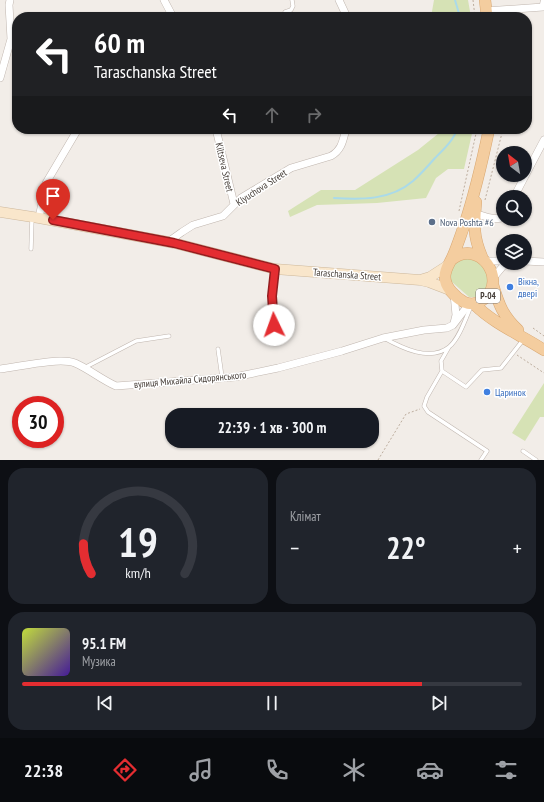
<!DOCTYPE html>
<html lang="uk">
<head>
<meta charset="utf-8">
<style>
	body { margin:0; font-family:"PT Sans Narrow",sans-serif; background:#20242c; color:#f1f3f6; height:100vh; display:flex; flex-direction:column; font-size:15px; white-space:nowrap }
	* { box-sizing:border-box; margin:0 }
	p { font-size:13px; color:#9ea1a6 }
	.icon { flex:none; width:22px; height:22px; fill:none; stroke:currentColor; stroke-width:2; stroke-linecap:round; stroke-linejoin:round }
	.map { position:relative; height:460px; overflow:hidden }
	.panel { display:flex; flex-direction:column; gap:8px; padding:8px; background:#0d0f14; flex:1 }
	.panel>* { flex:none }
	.banner { position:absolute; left:12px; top:12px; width:520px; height:122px; border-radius:16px; box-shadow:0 1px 3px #0004; background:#202124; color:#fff; overflow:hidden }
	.needle { width:26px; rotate:329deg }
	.controls { position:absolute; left:496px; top:146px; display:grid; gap:8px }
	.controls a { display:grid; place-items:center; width:36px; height:36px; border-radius:50%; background:#171b24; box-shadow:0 1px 3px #0004; font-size:20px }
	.speed { position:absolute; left:12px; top:396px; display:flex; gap:8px; font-size:20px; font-weight:700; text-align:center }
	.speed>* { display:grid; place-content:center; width:52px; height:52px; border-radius:50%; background:#171b24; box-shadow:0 1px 3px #0004; line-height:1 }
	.speed .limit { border:6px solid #d22; background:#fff; color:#111 }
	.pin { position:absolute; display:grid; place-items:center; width:34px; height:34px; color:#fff; margin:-41px -17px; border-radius:50% 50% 50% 0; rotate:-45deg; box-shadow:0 0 4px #0007 }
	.pin .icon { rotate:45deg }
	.me { position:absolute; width:44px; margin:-22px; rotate:357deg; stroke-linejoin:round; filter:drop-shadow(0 0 3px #0008) }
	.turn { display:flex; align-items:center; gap:14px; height:84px; padding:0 16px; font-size:18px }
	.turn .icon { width:52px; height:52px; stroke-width:2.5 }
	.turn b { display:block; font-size:28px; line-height:34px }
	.lanes { display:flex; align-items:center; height:38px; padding:0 16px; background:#0003; justify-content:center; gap:20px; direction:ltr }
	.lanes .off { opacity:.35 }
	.big { font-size:30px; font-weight:600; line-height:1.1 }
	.panel .card { flex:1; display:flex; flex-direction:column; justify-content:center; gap:6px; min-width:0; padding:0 14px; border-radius:16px; background:#20242c }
	.panel .dial { align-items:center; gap:0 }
	.dial svg { height:104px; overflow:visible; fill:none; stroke:#363941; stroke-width:7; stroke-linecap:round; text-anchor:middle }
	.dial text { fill:#f1f3f6; stroke:none }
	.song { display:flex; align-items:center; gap:12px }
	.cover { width:48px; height:48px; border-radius:6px; background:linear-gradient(135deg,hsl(70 70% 55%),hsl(260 70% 35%)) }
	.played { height:4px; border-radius:2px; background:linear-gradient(90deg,#e42d31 80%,#363941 80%) }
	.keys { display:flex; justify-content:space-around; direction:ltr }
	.heat { display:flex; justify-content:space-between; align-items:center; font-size:22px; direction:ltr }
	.panel .tiles { flex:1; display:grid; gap:8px; grid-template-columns:1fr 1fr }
	.card:last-child { grid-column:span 2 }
	.trip { position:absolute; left:165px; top:408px; width:214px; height:40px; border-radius:16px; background:#171b24; box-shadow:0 1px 3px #0004; font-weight:600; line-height:40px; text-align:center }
	.tab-bar { display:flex; height:64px; justify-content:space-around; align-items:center; background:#090b0e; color:#9ea1a6 }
	.tab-bar .icon { width:28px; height:28px }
	.tab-bar .on { color:#e42d31 }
	.tab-bar b { font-size:18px; color:#f1f3f6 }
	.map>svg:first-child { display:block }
	.green { fill:#d6e2b5 }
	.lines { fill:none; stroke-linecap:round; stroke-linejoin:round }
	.stream { stroke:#aadae9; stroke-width:2 }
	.lane-casing { stroke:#c0b6af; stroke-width:4.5 }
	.street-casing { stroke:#c0b6af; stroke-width:8 }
	.secondary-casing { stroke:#cdb89c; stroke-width:11 }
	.primary-casing { stroke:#d8a771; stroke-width:12 }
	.path { stroke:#bdad9e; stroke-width:1; stroke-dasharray:2 2; stroke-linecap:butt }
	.lane { stroke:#fff; stroke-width:3.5 }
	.street { stroke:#fff; stroke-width:7 }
	.secondary { stroke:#f9e6cb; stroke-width:10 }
	.primary { stroke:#f4cd9f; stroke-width:11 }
	.route-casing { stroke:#941d20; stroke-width:10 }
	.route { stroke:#e42d31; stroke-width:7 }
	.service-dot { fill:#5c6f8a; stroke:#fff; stroke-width:1.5 }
	.shop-dot { fill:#3f7fe0; stroke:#fff; stroke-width:1.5 }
	.labels { text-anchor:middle; stroke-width:3; stroke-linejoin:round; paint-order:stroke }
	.shield { fill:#fff; stroke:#7d7773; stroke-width:1 }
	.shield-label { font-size:9px; font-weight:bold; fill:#453d37 }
	.street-label { font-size:10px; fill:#453d37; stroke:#fff }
	.service-label { font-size:10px; fill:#4e5e75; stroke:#fff; text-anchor:start }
	.shop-label { font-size:10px; fill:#366cbe; stroke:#fff; text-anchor:start }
</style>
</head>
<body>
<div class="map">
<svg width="544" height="460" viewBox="0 0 544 460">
	<rect width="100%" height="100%" fill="#f2ede8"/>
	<!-- green -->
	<path class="green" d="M 434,0 L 468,0 L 471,17 L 431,17 Z
		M 444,129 L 473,129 L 464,169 L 448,169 L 436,178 L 426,198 L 377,203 L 317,205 L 290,217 L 288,211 L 321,190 L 355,190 L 418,150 Z
		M 464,257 L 480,262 L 486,270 L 488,279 L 487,287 L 480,297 L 469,297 L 452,282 L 449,278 L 450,268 Z
		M 544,383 L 544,417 L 540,417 L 525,441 L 512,433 Z"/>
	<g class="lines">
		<!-- stream -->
		<path class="stream" d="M 455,0 L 460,17
			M 334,198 C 361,200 391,200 413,181 C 421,174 428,166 435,158 C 443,150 454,140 457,129"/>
		<!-- lane casing -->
		<g class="lane-casing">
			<path id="lane" d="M 285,12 L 291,10 L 293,6 L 292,0
				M 31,249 L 32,218
				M 384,338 C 402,348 430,362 449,347 C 459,339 466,318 471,306
				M 449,347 L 441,361 L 442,371 L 427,397 L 424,406 L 428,412 L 487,451 L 481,460
				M 218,349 L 222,377
				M 84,368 L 136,341 L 169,336
				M 442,371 L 466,387 L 482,370 L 501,368 L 523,340
				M 523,451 L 536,460"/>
		</g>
		<!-- street casing -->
		<g class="street-casing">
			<path id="street" d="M 164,0 L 173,17
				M 339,0 L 347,17
				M 486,11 L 543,7 L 544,2
				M 0,78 L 11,39 L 9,5 L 10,0
				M 216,129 L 234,204
				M 514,197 L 544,140
				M 475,214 C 484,215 495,222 503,217
				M 39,218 L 46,183 L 78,129
				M 168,242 L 182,232 L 193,225 L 223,216 L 241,198 L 291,168 L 331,156 C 342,150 343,140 346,129
				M 485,261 L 503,261
				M 525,261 L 544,262
				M 493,278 L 504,265 L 509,263
				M 454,323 L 456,315 L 454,294
				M 273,325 L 272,296 L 275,269
				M 0,369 C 18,367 59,357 75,363 C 89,369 102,380 116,386 L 235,377 L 278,368 L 342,351 L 383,338 L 424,330 L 447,328 L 453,325 L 469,304"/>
		</g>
		<!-- secondary casing -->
		<g class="secondary-casing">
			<path id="secondary" d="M 0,212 L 39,218 L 174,243 L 275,269 L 420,280 L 429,282 L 450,290
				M 420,280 L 430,277 L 447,266"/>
		</g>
		<!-- primary casing -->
		<g class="primary-casing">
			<path id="primary" d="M 485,0 L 487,17
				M 476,202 C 474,225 473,236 482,257
				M 451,260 C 479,237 508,280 484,299 C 478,304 471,305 464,302 C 455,297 445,287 445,277 C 445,270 448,266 451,260 C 456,250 460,237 464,226 C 475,193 482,163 489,129
				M 493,285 C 499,305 503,316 518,330
				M 474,304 C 494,324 521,335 544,350"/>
		</g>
		<!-- path -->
		<path class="path" d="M 473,0 L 475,17
			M 485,200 L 503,129
			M 459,211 L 477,129
			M 533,328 L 544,336
			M 517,355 L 544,373
			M 378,460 L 406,414 L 420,409"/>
		<!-- lane -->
		<use href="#lane" class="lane"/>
		<!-- street -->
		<use href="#street" class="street"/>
		<!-- secondary -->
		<use href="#secondary" class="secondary"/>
		<!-- primary -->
		<use href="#primary" class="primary"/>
	</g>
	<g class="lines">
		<!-- route casing -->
		<g class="route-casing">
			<path id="route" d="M 53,220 L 174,243 L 275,269 L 272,296 L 274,325"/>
		</g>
		<!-- route -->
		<use href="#route" class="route"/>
	</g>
	<!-- markers -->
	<circle class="service-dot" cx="432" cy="222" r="4"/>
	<g class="shop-dot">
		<circle cx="510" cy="287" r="4"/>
		<circle cx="487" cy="392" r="4"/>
	</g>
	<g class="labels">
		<!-- shield labels -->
		<rect class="shield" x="476" y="289" width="24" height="14" rx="3"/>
		<g class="shield-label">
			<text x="488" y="299">Р-04</text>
		</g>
		<!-- street labels -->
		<g class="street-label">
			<text transform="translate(225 167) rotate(77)" y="4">Kiltseva Street</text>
			<text transform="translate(261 187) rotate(-33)" y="4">Klyuchova Street</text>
			<text transform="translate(347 274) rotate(4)" y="4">Taraschanska Street</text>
			<text transform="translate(190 379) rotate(-5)" y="4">вулиця Михайла Сидорянського</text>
		</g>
		<!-- service labels -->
		<g class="service-label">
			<text x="440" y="226">Nova Poshta #6</text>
		</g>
		<!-- shop labels -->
		<g class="shop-label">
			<text x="518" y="285">Вікна,<tspan x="518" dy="12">двері</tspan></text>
			<text x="495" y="396">Царинок</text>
		</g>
	</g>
</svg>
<div class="controls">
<a><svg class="needle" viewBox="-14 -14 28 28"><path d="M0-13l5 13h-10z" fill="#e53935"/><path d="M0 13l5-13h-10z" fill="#9ea1a6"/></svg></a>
<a><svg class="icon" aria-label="search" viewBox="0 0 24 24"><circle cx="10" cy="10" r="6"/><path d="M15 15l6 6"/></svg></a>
<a><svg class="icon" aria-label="layers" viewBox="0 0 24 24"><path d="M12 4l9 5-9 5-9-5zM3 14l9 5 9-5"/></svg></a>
</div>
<div class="speed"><div class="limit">30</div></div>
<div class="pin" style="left:53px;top:220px;background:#d93025"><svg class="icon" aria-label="arrive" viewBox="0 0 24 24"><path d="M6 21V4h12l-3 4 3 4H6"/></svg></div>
<svg class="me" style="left:274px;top:325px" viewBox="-20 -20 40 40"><circle r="19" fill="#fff"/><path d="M0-13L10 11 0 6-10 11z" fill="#e42d31"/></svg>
<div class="trip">22:39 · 1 хв · 300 m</div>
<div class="banner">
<div class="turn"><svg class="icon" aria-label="left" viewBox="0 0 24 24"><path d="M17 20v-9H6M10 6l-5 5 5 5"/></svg><div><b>60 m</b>Taraschanska Street</div></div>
<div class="lanes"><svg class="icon" aria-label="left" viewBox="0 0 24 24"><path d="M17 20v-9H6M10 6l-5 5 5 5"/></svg><svg class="icon off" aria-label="ahead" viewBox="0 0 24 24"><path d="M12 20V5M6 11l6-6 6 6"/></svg><svg class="icon off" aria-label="right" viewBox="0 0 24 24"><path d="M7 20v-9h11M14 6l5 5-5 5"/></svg></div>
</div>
</div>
<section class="panel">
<div class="tiles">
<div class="card dial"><svg viewBox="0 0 100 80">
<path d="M14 69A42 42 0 1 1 86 69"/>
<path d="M14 69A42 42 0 0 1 8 46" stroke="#e42d31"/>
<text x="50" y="56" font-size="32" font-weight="700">19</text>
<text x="50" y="72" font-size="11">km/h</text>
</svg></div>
<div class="card"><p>Клімат</p>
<div class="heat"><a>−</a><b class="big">22°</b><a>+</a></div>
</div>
<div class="card">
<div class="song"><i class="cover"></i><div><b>95.1 FM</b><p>Музика</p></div></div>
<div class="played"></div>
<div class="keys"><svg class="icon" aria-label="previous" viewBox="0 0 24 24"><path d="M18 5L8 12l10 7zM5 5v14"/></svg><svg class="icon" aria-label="pause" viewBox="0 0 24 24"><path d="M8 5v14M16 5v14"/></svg><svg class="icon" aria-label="next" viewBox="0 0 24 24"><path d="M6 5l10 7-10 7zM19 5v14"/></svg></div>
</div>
</div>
</section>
<nav class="tab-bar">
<b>22:38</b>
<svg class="icon on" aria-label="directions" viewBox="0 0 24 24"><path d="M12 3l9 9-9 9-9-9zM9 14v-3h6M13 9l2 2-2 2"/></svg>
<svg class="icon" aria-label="music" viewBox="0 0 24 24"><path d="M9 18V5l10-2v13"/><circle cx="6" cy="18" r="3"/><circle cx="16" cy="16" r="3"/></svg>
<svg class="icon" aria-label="phone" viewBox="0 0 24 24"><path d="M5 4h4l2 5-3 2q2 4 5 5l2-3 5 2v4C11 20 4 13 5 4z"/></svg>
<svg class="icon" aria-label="climate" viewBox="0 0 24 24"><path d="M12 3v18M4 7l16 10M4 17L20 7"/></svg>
<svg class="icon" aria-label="car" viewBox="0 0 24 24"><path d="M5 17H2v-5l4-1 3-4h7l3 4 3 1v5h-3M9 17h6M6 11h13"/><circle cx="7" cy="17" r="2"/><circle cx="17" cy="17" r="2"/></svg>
<svg class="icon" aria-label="filters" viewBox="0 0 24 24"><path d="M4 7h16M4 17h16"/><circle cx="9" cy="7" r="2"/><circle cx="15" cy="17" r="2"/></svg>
</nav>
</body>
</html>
